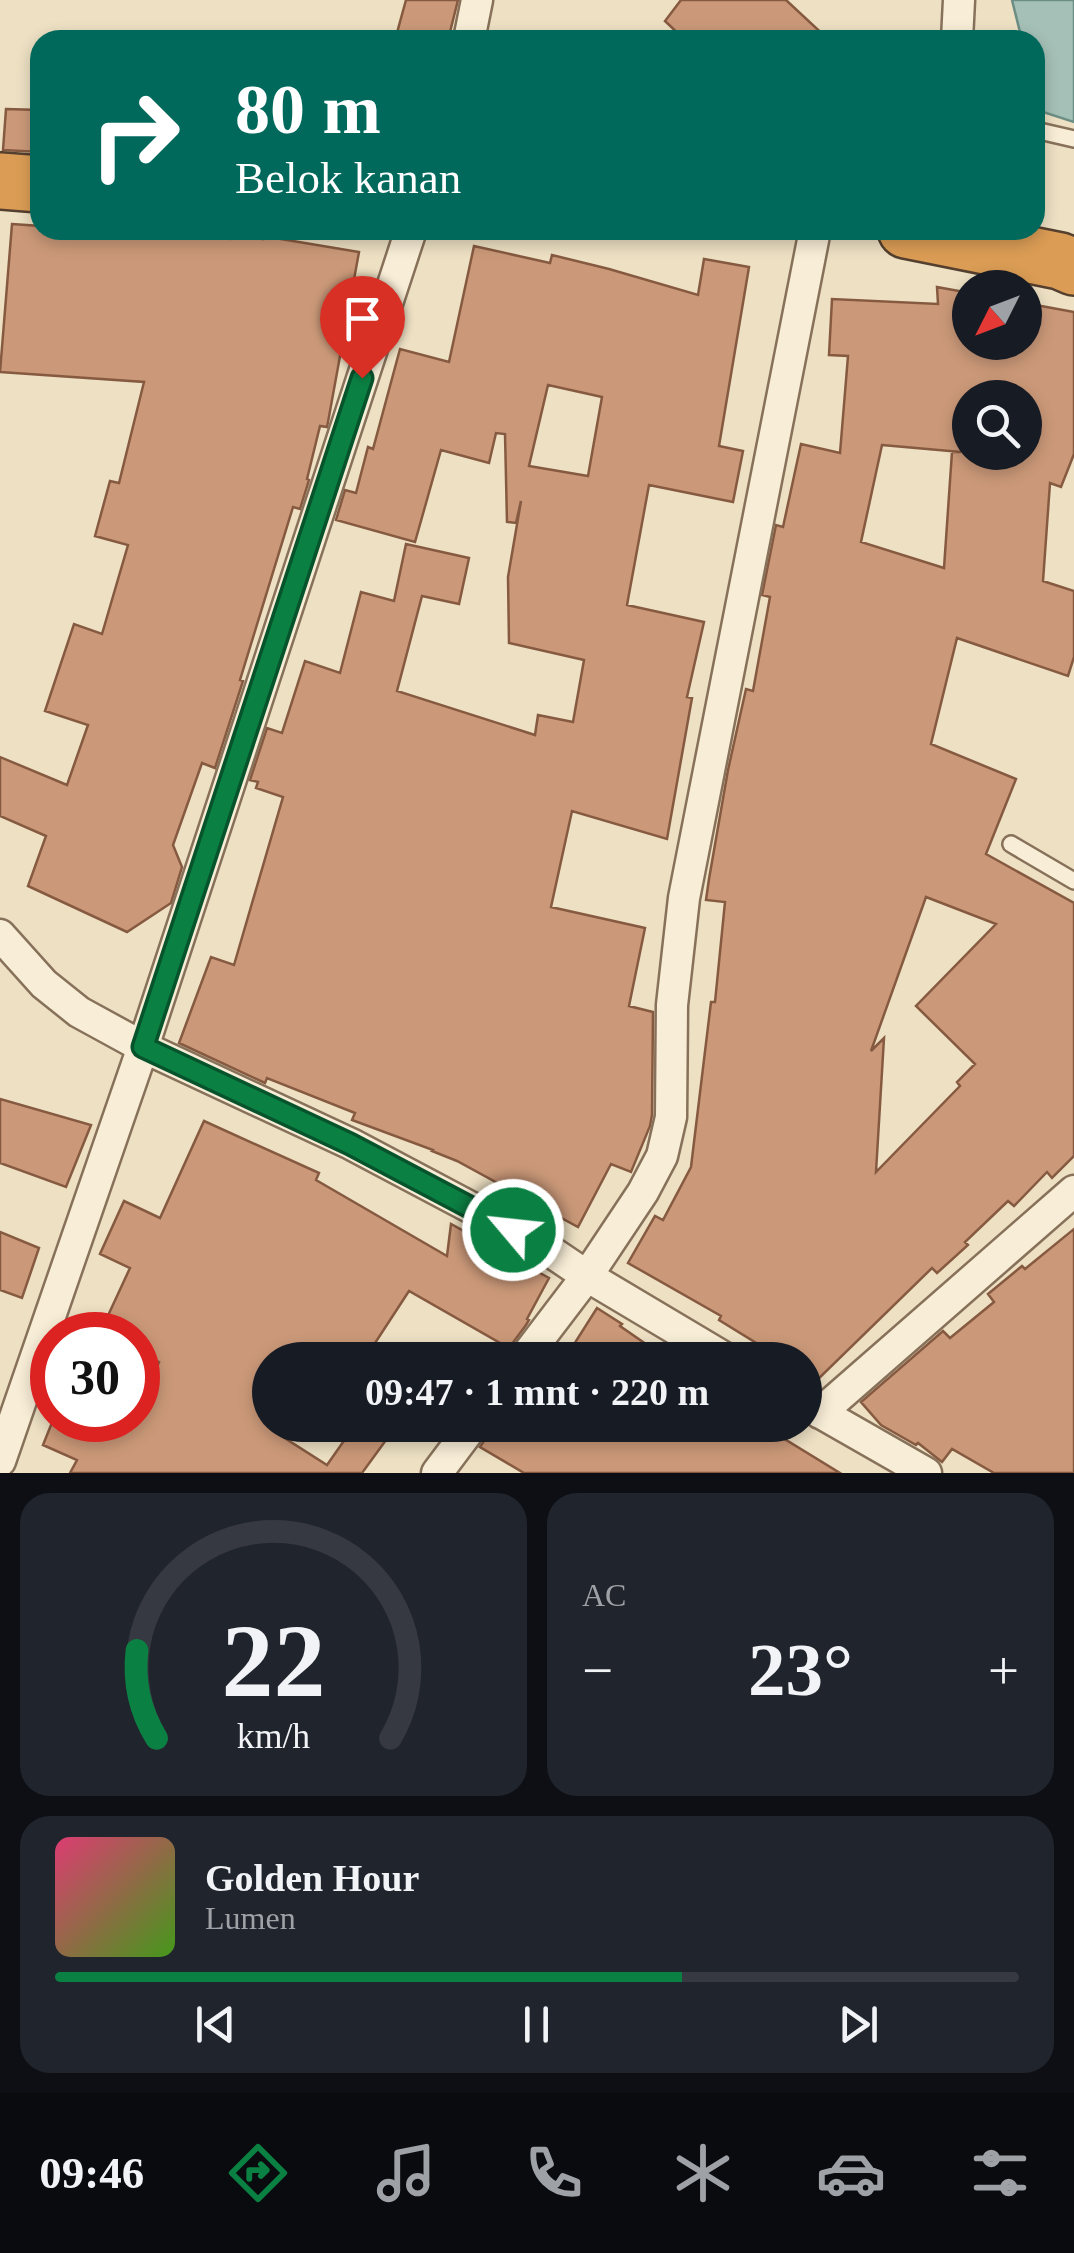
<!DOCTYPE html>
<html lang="id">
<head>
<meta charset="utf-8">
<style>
	body { margin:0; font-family:"Times New Roman",serif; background:#20242c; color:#f1f3f6; height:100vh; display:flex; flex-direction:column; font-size:38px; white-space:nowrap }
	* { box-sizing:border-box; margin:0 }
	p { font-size:32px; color:#9ea1a6 }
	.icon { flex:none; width:55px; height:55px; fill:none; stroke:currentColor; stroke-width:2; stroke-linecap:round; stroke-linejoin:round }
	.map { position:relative; height:1473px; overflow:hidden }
	.drawer { display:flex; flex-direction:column; gap:20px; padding:20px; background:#0d0f14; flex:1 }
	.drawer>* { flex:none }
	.top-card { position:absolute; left:30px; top:30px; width:1015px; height:210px; border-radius:30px; box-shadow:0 5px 15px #0003; background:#00695c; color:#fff; overflow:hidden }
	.needle { width:65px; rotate:228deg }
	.controls { position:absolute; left:952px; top:270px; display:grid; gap:20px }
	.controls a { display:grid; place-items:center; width:90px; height:90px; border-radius:50%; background:#171b24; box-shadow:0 5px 15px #0003; font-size:50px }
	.speed { position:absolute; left:30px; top:1312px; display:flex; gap:20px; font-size:50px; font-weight:700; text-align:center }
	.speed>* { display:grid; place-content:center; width:130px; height:130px; border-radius:50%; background:#171b24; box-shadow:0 5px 15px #0003; line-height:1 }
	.speed .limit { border:15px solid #d22; background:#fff; color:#111 }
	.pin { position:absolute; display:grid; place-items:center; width:85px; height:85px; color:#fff; margin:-102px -42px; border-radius:50% 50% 50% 0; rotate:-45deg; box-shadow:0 0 10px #0007 }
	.pin .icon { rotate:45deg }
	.me { position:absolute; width:110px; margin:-55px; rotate:298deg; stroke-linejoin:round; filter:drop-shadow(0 0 8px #0008) }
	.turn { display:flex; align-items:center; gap:35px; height:210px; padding:0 40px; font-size:45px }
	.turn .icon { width:130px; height:130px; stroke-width:2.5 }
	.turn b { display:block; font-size:70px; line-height:85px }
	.big { font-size:75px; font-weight:800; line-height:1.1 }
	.drawer .tile { flex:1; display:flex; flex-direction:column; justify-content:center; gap:15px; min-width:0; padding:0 35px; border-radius:30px; background:#20242c }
	.drawer .dial { align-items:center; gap:0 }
	.dial svg { height:260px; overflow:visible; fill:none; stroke:#363941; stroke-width:7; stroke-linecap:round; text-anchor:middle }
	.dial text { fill:#f1f3f6; stroke:none }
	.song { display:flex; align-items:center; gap:30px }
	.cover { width:120px; height:120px; border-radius:15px; background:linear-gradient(135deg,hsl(340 70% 55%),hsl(100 70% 35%)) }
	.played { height:10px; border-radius:5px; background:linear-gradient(90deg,#0b8043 65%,#363941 65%) }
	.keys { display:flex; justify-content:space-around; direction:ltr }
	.heat { display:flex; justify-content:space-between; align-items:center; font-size:55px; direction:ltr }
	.drawer .tiles { flex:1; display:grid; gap:20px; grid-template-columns:1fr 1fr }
	.tile:last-child { grid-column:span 2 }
	.trip { position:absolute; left:252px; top:1342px; width:570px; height:100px; border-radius:50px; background:#171b24; box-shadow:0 5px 15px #0003; font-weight:800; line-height:100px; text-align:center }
	.tab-bar { display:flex; height:160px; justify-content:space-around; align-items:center; background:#090b0e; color:#9ea1a6 }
	.tab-bar .icon { width:70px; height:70px }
	.tab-bar .selected { color:#0b8043 }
	.tab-bar b { font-size:45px; color:#f1f3f6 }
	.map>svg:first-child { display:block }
	.water { fill:#a5c0b7; stroke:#6c8e85; stroke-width:2.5 }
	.building { fill:#cb9979; stroke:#865a40; stroke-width:2.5; fill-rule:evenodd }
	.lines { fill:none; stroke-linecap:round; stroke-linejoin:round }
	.lane-casing { stroke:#87715a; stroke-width:20 }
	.street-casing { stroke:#87715a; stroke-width:35 }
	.highway-casing { stroke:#553f2e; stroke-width:60 }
	.lane { stroke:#f8edd6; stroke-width:15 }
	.street { stroke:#f8edd6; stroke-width:30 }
	.highway { stroke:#db9d55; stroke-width:55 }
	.route-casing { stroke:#07532c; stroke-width:25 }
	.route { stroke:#0b8043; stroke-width:18 }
</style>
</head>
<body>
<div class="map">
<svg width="1074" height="1473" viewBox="0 0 1074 1473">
	<rect width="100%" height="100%" fill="#ede0c3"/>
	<!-- water -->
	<path class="water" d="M 1012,0 L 1074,0 L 1074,122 L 1040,111 L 1035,92 L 1035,40 L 1022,40 Z"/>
	<!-- building -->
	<path class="building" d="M 406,0 L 458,0 L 448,40 L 395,40 Z
		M 681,0 L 786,0 L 829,40 L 685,40 L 665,21 Z
		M 6,109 L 40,110 L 40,152 L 3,150 Z
		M 12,224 L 40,226 L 40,230 L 135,230 L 230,239 L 230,234 L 263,239 L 263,236 L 359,252 L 328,422 L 327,427 L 320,426 L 307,479 L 309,480 L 300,509 L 293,507 L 240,680 L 243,681 L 215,768 L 202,763 L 173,845 L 182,867 L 171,903 L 127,932 L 28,886 L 46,836 L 0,816 L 0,757 L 67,785 L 88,725 L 45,711 L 74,624 L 102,634 L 128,545 L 95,536 L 110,481 L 119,483 L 144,382 L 0,372 Z
		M 474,246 L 550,263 L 552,255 L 609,269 L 698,295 L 704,259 L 749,267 L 719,446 L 743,451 L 733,502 L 649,485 L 627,605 L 704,622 L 687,697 L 692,698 L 667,839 L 572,811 L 551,907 L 645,928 L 629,1006 L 653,1012 L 652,1115 L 650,1126 L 631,1172 L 611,1164 L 578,1227 L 457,1161 L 432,1151 L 433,1150 L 352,1120 L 355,1113 L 267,1078 L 265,1083 L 179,1043 L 211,957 L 234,965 L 283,797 L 256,788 L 258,782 L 250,780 L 267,728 L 282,733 L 305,661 L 340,673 L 361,592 L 394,601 L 406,544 L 469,558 L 459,604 L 422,596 L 397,691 L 535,735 L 538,715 L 573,722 L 584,660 L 509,643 L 508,577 L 521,501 L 516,523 L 507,522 L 505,434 L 496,433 L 489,463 L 441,450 L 415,542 L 336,520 L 345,490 L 356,493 L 368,447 L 373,449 L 400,349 L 449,362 ZM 548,385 L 602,397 L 588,476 L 529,466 Z
		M 937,287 L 970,293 L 970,342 L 1025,342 L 1025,303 L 1074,312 L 1074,454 L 1061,487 L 1050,483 L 1043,581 L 1074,591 L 1074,657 L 1068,676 L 957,638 L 931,744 L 1016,779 L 986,854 L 1074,903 L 1074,1156 L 1052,1178 L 1047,1172 L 1014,1206 L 1008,1201 L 965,1242 L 968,1245 L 937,1273 L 932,1268 L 810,1387 L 805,1387 L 805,1360 L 784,1360 L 719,1320 L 721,1316 L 628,1263 L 655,1216 L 663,1220 L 691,1167 L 711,1002 L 715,1002 L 725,902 L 706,900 L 709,879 L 728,770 L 746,689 L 753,691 L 770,597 L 762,595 L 776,525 L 783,527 L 801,444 L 840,453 L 848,356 L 829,355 L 832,299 L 938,304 ZM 970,398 L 1025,398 L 1025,452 L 970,452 ZM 882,445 L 961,452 L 952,452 L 944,568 L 861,542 ZM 926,897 L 996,924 L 916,1006 L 975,1064 L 957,1082 L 960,1086 L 876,1172 L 884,1038 L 871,1051 Z
		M 0,1099 L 91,1125 L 66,1187 L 0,1163 Z
		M 204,1121 L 319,1173 L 316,1180 L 447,1256 L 451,1224 L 549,1278 L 527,1319 L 529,1320 L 526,1325 L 509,1348 L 409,1291 L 364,1360 L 270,1360 L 270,1425 L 286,1425 L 280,1435 L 327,1465 L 355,1425 L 397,1425 L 362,1473 L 70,1473 L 77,1460 L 43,1445 L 53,1420 L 138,1420 L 138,1412 L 159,1362 L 138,1352 L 138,1335 L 99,1335 L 130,1268 L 100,1254 L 124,1201 L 160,1218 Z
		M 1074,1229 L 1074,1473 L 994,1473 L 952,1449 L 942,1462 L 918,1443 L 916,1445 L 881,1425 L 861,1402 L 943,1331 L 950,1338 L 994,1302 L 988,1294 L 1022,1266 L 1025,1269 Z
		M 0,1232 L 39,1248 L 22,1298 L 0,1290 Z
		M 597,1308 L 622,1324 L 620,1326 L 669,1360 L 564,1360 Z
		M 491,1425 L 754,1425 L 770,1436 L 773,1432 L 840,1473 L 524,1473 L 480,1447 L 488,1435 Z"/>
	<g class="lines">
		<!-- lane casing -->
		<g class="lane-casing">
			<path id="lane" d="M 1035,130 L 1074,139
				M 1011,844 L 1074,881"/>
		</g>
		<!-- street casing -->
		<g class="street-casing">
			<path id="street" d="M 469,40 L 477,0
				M 957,40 L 959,0
				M 0,935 L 44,984 L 79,1012 L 143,1047 L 351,1144 L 538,1243 L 587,1276 L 728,1360
				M 523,1360 L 587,1276 L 643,1192 L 662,1156 L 671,1117 L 672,1005 L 684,898 L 815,230
				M 807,1405 L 926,1473
				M 820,1413 L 1074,1191
				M 0,1461 L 143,1047 L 411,230
				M 437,1473 L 473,1425"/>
		</g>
		<!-- highway casing -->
		<g class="highway-casing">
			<path id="highway" d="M 0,181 L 40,184
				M 906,230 L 1060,261 L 1074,267"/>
		</g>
		<!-- lane -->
		<use href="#lane" class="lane"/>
		<!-- street -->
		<use href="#street" class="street"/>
		<!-- highway -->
		<use href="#highway" class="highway"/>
	</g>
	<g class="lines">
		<!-- route casing -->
		<g class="route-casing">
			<path id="route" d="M 362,378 L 143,1047 L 350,1144 L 513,1230"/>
		</g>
		<!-- route -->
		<use href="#route" class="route"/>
	</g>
</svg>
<div class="controls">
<a><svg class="needle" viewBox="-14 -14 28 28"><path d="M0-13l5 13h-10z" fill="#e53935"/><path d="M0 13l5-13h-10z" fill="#9ea1a6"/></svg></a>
<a><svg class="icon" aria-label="search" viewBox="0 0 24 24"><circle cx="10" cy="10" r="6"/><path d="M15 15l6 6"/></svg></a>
</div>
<div class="speed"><div class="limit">30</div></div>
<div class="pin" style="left:362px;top:378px;background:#d93025"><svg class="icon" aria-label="arrive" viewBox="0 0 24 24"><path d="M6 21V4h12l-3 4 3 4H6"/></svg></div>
<svg class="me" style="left:513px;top:1230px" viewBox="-20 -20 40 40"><circle r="17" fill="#0b8043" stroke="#fff" stroke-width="3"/><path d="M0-11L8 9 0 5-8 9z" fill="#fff"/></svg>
<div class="trip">09:47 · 1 mnt · 220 m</div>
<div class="top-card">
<div class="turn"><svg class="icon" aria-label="right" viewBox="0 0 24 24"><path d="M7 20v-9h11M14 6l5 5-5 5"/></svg><div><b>80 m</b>Belok kanan</div></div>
</div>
</div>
<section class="drawer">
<div class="tiles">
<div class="tile dial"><svg viewBox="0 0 100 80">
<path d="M14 69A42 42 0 1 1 86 69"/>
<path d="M14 69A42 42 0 0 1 8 42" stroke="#0b8043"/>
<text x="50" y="56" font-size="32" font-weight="700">22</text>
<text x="50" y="72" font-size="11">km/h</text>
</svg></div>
<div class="tile"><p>AC</p>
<div class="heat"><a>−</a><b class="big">23°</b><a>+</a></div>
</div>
<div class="tile">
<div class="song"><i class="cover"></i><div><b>Golden Hour</b><p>Lumen</p></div></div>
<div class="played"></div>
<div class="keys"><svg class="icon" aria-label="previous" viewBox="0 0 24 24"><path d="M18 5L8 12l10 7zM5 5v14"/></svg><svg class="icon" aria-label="pause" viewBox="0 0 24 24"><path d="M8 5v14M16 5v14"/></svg><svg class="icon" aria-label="next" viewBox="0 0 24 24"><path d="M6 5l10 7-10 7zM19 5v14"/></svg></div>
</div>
</div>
</section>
<nav class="tab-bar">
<b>09:46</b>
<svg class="icon selected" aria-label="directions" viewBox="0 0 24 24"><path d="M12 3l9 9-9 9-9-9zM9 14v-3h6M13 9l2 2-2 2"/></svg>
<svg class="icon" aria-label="music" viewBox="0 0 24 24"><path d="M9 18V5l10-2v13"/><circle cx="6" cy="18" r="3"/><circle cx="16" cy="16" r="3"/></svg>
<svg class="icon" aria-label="phone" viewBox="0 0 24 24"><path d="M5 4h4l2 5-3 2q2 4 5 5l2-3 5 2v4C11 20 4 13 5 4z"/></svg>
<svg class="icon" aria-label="climate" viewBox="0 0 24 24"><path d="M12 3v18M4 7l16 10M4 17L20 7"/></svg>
<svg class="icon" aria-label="car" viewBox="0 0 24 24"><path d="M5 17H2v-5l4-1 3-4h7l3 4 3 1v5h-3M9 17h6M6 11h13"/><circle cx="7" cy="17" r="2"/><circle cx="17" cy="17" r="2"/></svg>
<svg class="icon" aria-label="filters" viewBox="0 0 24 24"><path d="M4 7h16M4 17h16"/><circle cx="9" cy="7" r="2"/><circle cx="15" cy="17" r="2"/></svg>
</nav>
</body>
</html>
